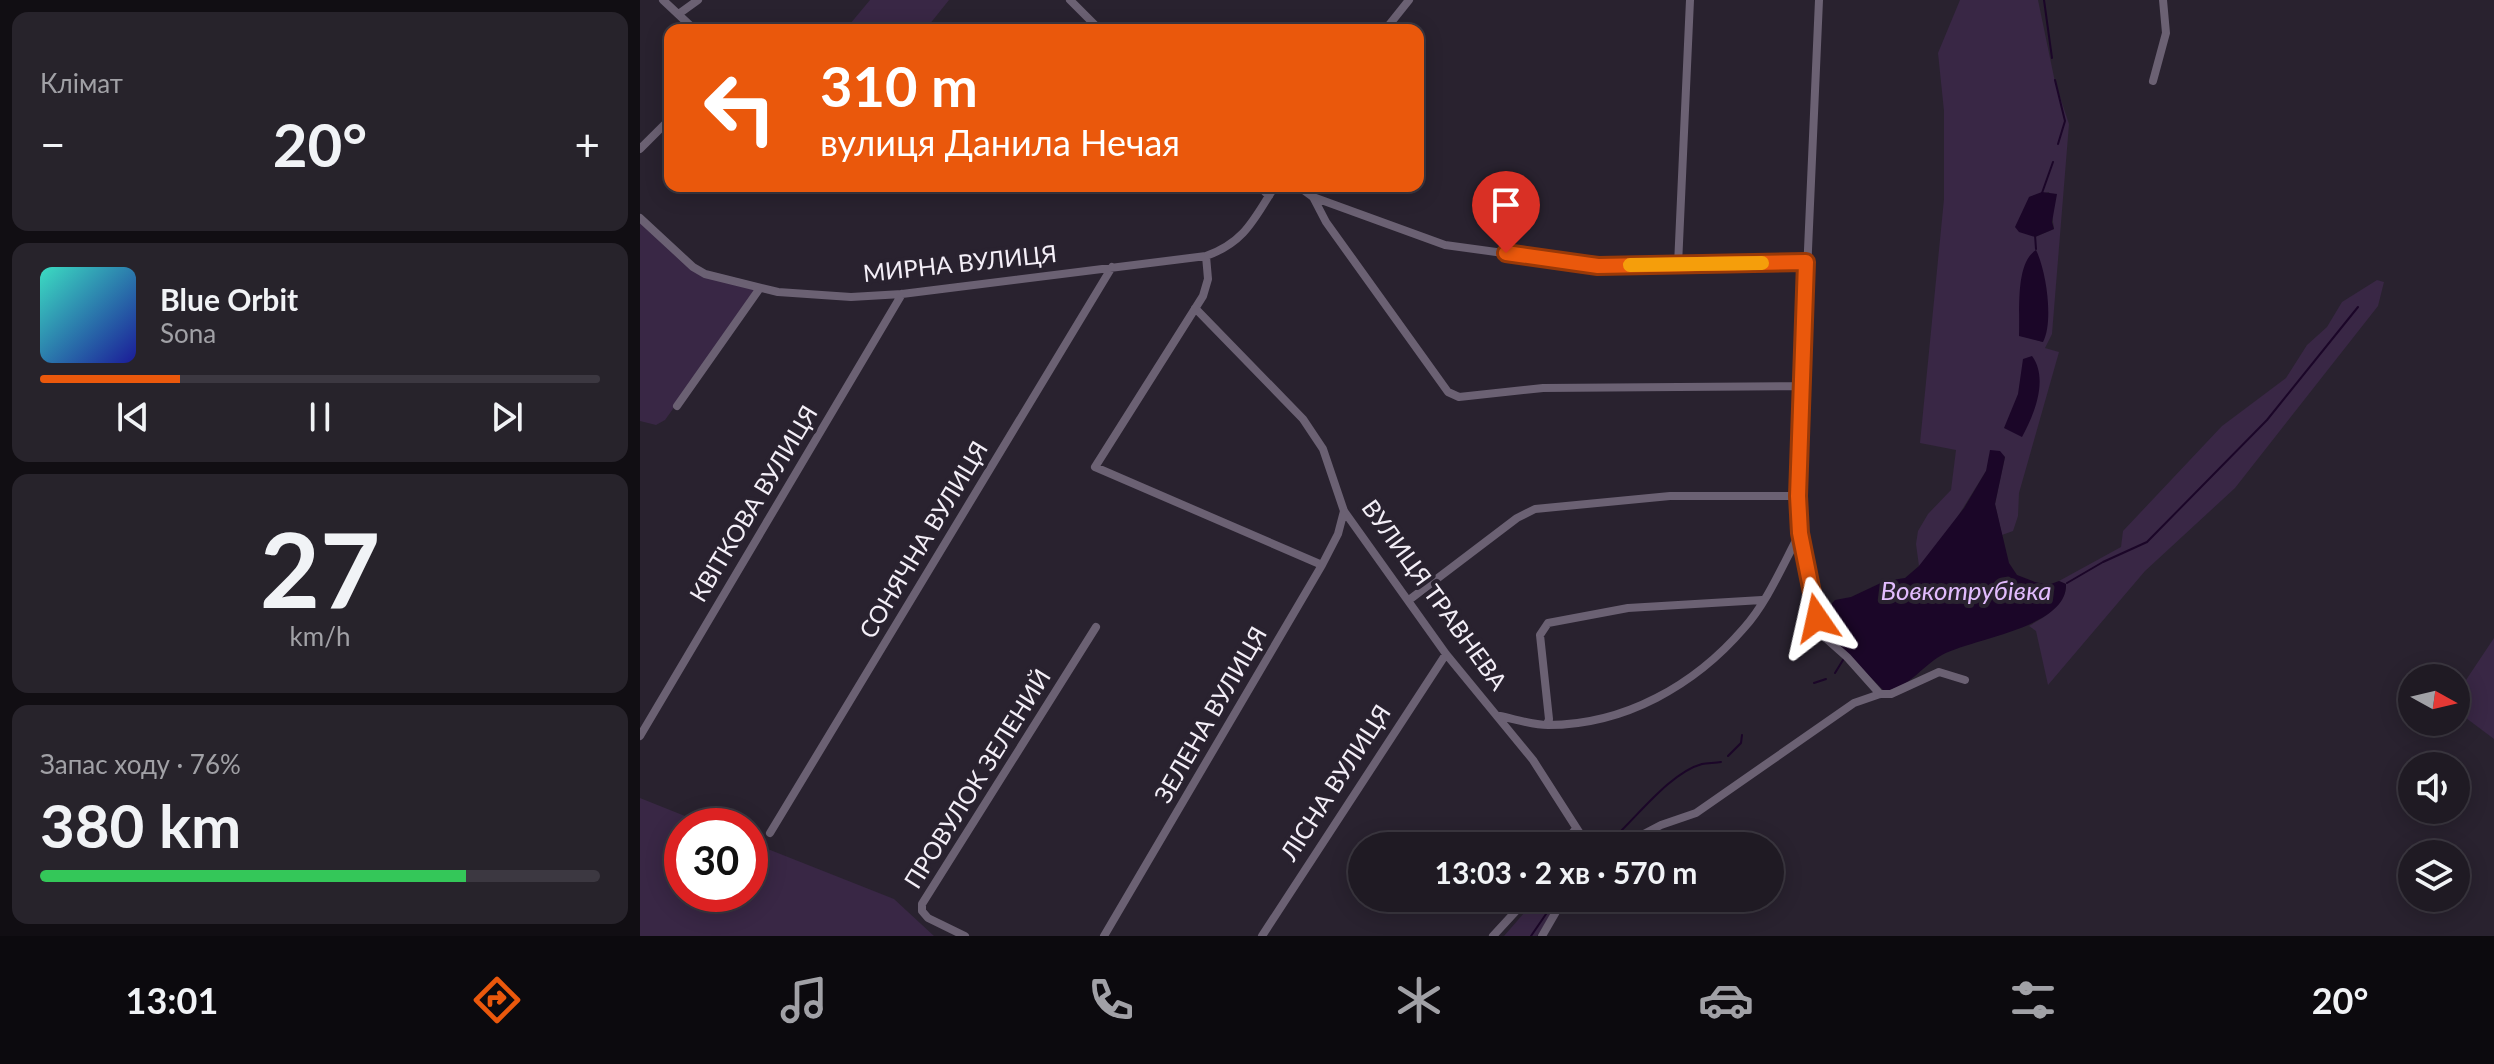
<!DOCTYPE html>
<html lang="uk">
<head>
<meta charset="utf-8">
<style>
	body { margin:0; font-family:Lato,sans-serif; background:#27232b; color:#f1f3f6; height:100vh; display:flex; flex-direction:column; font-size:30px; white-space:nowrap }
	* { box-sizing:border-box; margin:0 }
	p { font-size:26px; color:#a1a1a6 }
	.icon { flex:none; width:44px; height:44px; fill:none; stroke:currentColor; stroke-width:2; stroke-linecap:round; stroke-linejoin:round }
	.map { position:relative; flex:1; overflow:hidden }
	.panel { display:flex; flex-direction:column; gap:12px; padding:12px; background:#110e13; width:640px }
	.panel>* { flex:none }
	.guide { position:absolute; left:24px; top:24px; width:760px; height:168px; border-radius:16px; box-shadow:0 4px 20px #0003,0 0 0 2px #3c3841; background:#ea580c; color:#fff; overflow:hidden }
	.needle { width:52px; rotate:98deg }
	.buttons { position:absolute; left:1758px; top:664px; display:grid; gap:16px }
	.buttons a { display:grid; place-items:center; width:72px; height:72px; border-radius:50%; background:#1f1a23; box-shadow:0 4px 20px #0003,0 0 0 2px #3c3841; font-size:40px }
	.speed { position:absolute; left:24px; top:808px; display:flex; gap:16px; font-size:40px; font-weight:700; text-align:center }
	.speed>* { display:grid; place-content:center; width:104px; height:104px; border-radius:50%; background:#1f1a23; box-shadow:0 4px 20px #0003,0 0 0 2px #3c3841; line-height:1 }
	.speed .limit { border:12px solid #d22; background:#fff; color:#111 }
	.pin { position:absolute; display:grid; place-items:center; width:68px; height:68px; color:#fff; margin:-82px -34px; border-radius:50% 50% 50% 0; rotate:-45deg; box-shadow:0 0 8px #0007 }
	.pin .icon { rotate:45deg }
	.me { position:absolute; width:88px; margin:-44px; rotate:349deg; stroke-linejoin:round; filter:drop-shadow(0 0 6px #0008) }
	.turn { display:flex; align-items:center; gap:28px; height:168px; padding:0 24px; font-size:36px }
	.turn .icon { width:104px; height:104px; stroke-width:2.5 }
	.turn b { display:block; font-size:56px; line-height:68px }
	.big { font-size:60px; font-weight:700; line-height:1.1 }
	.panel .widget { flex:1; display:flex; flex-direction:column; justify-content:center; gap:12px; min-width:0; padding:0 28px; border-radius:16px; background:#27232b }
	.panel .dial { align-items:center; gap:0 }
	.dial b { font-size:104px; line-height:1 }
	.song { display:flex; align-items:center; gap:24px }
	.cover { width:96px; height:96px; border-radius:12px; background:linear-gradient(135deg,hsl(170 70% 55%),hsl(240 70% 35%)) }
	.played { height:8px; border-radius:4px; background:linear-gradient(90deg,#ea580c 25%,#3c3841 25%) }
	.keys { display:flex; justify-content:space-around; direction:ltr }
	.heat { display:flex; justify-content:space-between; align-items:center; font-size:44px; direction:ltr }
	.charge { height:12px; border-radius:6px; background:linear-gradient(90deg,#34c759 76%,#3c3841 0) }
	.trip { position:absolute; left:708px; top:832px; width:436px; height:80px; border-radius:40px; background:#1f1a23; box-shadow:0 4px 20px #0003,0 0 0 2px #3c3841; font-weight:700; line-height:80px; text-align:center }
	.menu { display:flex; height:128px; justify-content:space-around; align-items:center; background:#0c0a0e; color:#a1a1a6 }
	.menu .icon { width:56px; height:56px }
	.menu .current { color:#ea580c }
	.menu b { font-size:36px; color:#f1f3f6 }
	main { display:flex; flex:1; min-height:0 }
	.map>svg:first-child { display:block }
	.green { fill:#392745; fill-rule:evenodd }
	.water { fill:#1b0628 }
	.lines { fill:none; stroke-linecap:round; stroke-linejoin:round }
	.stream { stroke:#1b0628; stroke-width:2 }
	.minor { stroke:#6b6173; stroke-width:8 }
	.route-casing { stroke:#983908; stroke-width:20 }
	.route { stroke:#ea580c; stroke-width:14 }
	.slow { stroke:#f59e0b; stroke-width:14 }
	.labels { text-anchor:middle; stroke-width:8; stroke-linejoin:round; paint-order:stroke }
	.street-label { font-size:24px; fill:#f3eef7; stroke:#29222f }
	.water-label { font-size:26px; font-style:italic; fill:#e2bcfe; stroke:#29222f }
</style>
</head>
<body>
<main>
<section class="panel">
<div class="widget"><p>Клімат</p>
<div class="heat"><a>−</a><b class="big">20°</b><a>+</a></div>
</div>
<div class="widget">
<div class="song"><i class="cover"></i><div><b>Blue Orbit</b><p>Sona</p></div></div>
<div class="played"></div>
<div class="keys"><svg class="icon" aria-label="previous" viewBox="0 0 24 24"><path d="M18 5L8 12l10 7zM5 5v14"/></svg><svg class="icon" aria-label="pause" viewBox="0 0 24 24"><path d="M8 5v14M16 5v14"/></svg><svg class="icon" aria-label="next" viewBox="0 0 24 24"><path d="M6 5l10 7-10 7zM19 5v14"/></svg></div>
</div>
<div class="widget dial"><b>27</b><p>km/h</p></div>
<div class="widget"><p>Запас ходу · 76%</p><b class="big">380 km</b><div class="charge"></div></div>
</section>
<div class="map">
<svg width="1854" height="936" viewBox="0 0 1854 936">
	<rect width="100%" height="100%" fill="#29222f"/>
	<!-- green -->
	<path class="green" d="M 230,0 L 309,0 L 285,30 L 205,30 Z
		M 1320,0 L 1398,0 L 1415,82 L 1429,124 L 1412,334 L 1405,348 L 1419,352 L 1379,493 L 1378,516 L 1373,531 L 1362,535 L 1355,504 L 1365,457 L 1346,471 L 1310,529 L 1279,566 L 1276,544 L 1278,531 L 1288,514 L 1311,490 L 1316,450 L 1280,443 L 1304,199 L 1304,111 L 1298,53 ZM 1409,192 L 1414,229 L 1395,237 L 1389,197 ZM 1382,286 L 1403,342 L 1379,335 Z
		M 0,218 L 53,267 L 120,288 L 25,420 L 16,425 L 0,421 Z
		M 1737,280 L 1744,282 L 1738,306 L 1595,488 L 1505,571 L 1408,685 L 1396,631 L 1389,626 C 1405,617 1427,604 1426,584 L 1419,581 L 1481,547 L 1483,531 L 1582,426 L 1646,378 L 1667,345 L 1687,327 L 1702,302 Z
		M 1854,638 L 1854,739 L 1822,715 L 1822,686 Z
		M 0,798 L 70,826 L 42,826 L 42,894 L 110,894 L 110,842 L 254,899 L 294,936 L 0,936 Z
		M 897,898 L 922,898 L 897,936 L 864,936 Z"/>
	<!-- water -->
	<path class="water" d="M 1402,192 L 1417,194 L 1412,222 L 1414,229 L 1395,237 L 1379,232 L 1375,227 L 1389,197 Z
		M 1396,250 C 1406,270 1414,321 1403,342 L 1379,336 C 1380,311 1375,263 1396,250 Z
		M 1392,356 C 1409,379 1394,415 1382,437 L 1364,428 L 1378,394 L 1383,359 Z
		M 1350,450 L 1360,451 L 1365,457 L 1355,504 L 1369,563 L 1377,575 L 1395,582 L 1408,585 L 1419,581 L 1426,584 C 1428,628 1333,638 1302,655 C 1281,667 1269,688 1244,691 L 1188,634 L 1183,618 L 1184,612 L 1195,600 L 1211,597 L 1245,581 L 1265,578 L 1279,566 L 1324,508 L 1346,471 Z"/>
	<g class="lines">
		<!-- stream -->
		<path class="stream" d="M 1404,0 L 1412,58
			M 1415,80 L 1425,121 L 1418,144
			M 1402,193 L 1413,162
			M 1395,235 L 1396,249
			M 1427,583 L 1463,562 L 1507,542 L 1627,420 L 1718,307
			M 1195,673 L 1203,660
			M 1174,683 L 1186,679
			M 1088,756 L 1101,743 L 1102,735
			M 965,846 C 992,824 1028,773 1062,764 C 1068,763 1075,763 1081,762
			M 891,936 L 917,898"/>
		<!-- minor -->
		<path class="minor" d="M 23,0 L 55,30
			M 430,0 L 460,30
			M 1179,0 L 1162,386 L 1158,496 L 1160,533 L 1181,634 L 1207,657 L 1240,694
			M 40,13 L 58,0
			M 745,30 L 769,0
			M 1513,81 L 1526,33 L 1523,0
			M 0,149 L 30,119
			M 619,186 L 629,196
			M 658,186 L 673,197 L 805,245 L 958,266 L 1166,262
			M 673,197 L 686,222 L 808,392 L 819,397 L 903,388 L 1162,386
			M 0,218 L 53,267 L 65,274 L 138,292 L 211,297 L 262,294 L 566,256 C 605,242 614,219 635,186
			M 566,256 L 568,279 L 563,296 L 455,467 L 682,565
			M 1038,265 L 1050,0
			M 555,308 L 663,419 L 683,449 L 704,511 L 806,654 L 893,760 L 948,846
			M 37,406 L 120,288
			M 769,600 L 877,518 L 895,509 L 1030,496 L 1158,496
			M 860,716 C 875,719 892,725 908,725 C 985,725 1055,685 1104,628 C 1128,601 1143,564 1160,533
			M 907,725 L 909,719 L 900,635 L 908,623 L 988,608 L 1122,600
			M 0,736 L 262,294
			M 130,833 L 472,267
			M 921,846 L 935,830
			M 981,846 L 1021,825 L 1056,813 L 1214,703 L 1240,694 L 1251,694 L 1299,672 L 1325,680
			M 325,936 L 288,918 L 282,911 L 282,904 L 456,627
			M 464,936 L 682,565 L 698,534 L 704,511
			M 622,936 L 806,654
			M 853,936 L 888,898
			M 902,936 L 924,898"/>
	</g>
	<g class="lines">
		<!-- route casing -->
		<g class="route-casing">
			<path id="route" d="M 866,253 L 958,266 L 1166,262 L 1158,496 L 1160,533 L 1177,618"/>
		</g>
		<!-- route -->
		<use href="#route" class="route"/>
		<!-- slow -->
		<path class="slow" d="M 990,265 L 1122,263"/>
	</g>
	<g class="labels">
		<!-- street labels -->
		<g class="street-label">
			<text transform="translate(320 264) rotate(-6)" y="8">МИРНА ВУЛИЦЯ</text>
			<text transform="translate(114 504) rotate(-59)" y="8">КВІТКОВА ВУЛИЦЯ</text>
			<text transform="translate(284 540) rotate(-59)" y="8">СОНЯЧНА ВУЛИЦЯ</text>
			<text transform="translate(794 595) rotate(54)" y="8">ВУЛИЦЯ ТРАВНЕВА</text>
			<text transform="translate(571 715) rotate(-60)" y="8">ЗЕЛЕНА ВУЛИЦЯ</text>
			<text transform="translate(338 779) rotate(-58)" y="8">ПРОВУЛОК ЗЕЛЕНИЙ</text>
			<text transform="translate(696 783) rotate(-57)" y="8">ЛІСНА ВУЛИЦЯ</text>
		</g>
		<!-- water labels -->
		<g class="water-label">
			<text x="1326" y="600">Вовкотрубівка</text>
		</g>
	</g>
</svg>
<div class="buttons">
<a><svg class="needle" viewBox="-14 -14 28 28"><path d="M0-13l5 13h-10z" fill="#e53935"/><path d="M0 13l5-13h-10z" fill="#a1a1a6"/></svg></a>
<a><svg class="icon" aria-label="sound" viewBox="0 0 24 24"><path d="M4 9h4l5-4v14l-5-4H4zM17 9q2 3 0 6"/></svg></a>
<a><svg class="icon" aria-label="layers" viewBox="0 0 24 24"><path d="M12 4l9 5-9 5-9-5zM3 14l9 5 9-5"/></svg></a>
</div>
<div class="speed"><div class="limit">30</div></div>
<div class="pin" style="left:866px;top:253px;background:#d93025"><svg class="icon" aria-label="arrive" viewBox="0 0 24 24"><path d="M6 21V4h12l-3 4 3 4H6"/></svg></div>
<svg class="me" style="left:1177px;top:618px" viewBox="-20 -20 40 40"><path d="M0-17L14 15 0 8-14 15z" fill="#ea580c" stroke="#fff" stroke-width="4"/></svg>
<div class="trip">13:03 · 2 хв · 570 m</div>
<div class="guide">
<div class="turn"><svg class="icon" aria-label="left" viewBox="0 0 24 24"><path d="M17 20v-9H6M10 6l-5 5 5 5"/></svg><div><b>310 m</b>вулиця Данила Нечая</div></div>
</div>
</div>
</main>
<nav class="menu">
<b>13:01</b>
<svg class="icon current" aria-label="directions" viewBox="0 0 24 24"><path d="M12 3l9 9-9 9-9-9zM9 14v-3h6M13 9l2 2-2 2"/></svg>
<svg class="icon" aria-label="music" viewBox="0 0 24 24"><path d="M9 18V5l10-2v13"/><circle cx="6" cy="18" r="3"/><circle cx="16" cy="16" r="3"/></svg>
<svg class="icon" aria-label="phone" viewBox="0 0 24 24"><path d="M5 4h4l2 5-3 2q2 4 5 5l2-3 5 2v4C11 20 4 13 5 4z"/></svg>
<svg class="icon" aria-label="climate" viewBox="0 0 24 24"><path d="M12 3v18M4 7l16 10M4 17L20 7"/></svg>
<svg class="icon" aria-label="car" viewBox="0 0 24 24"><path d="M5 17H2v-5l4-1 3-4h7l3 4 3 1v5h-3M9 17h6M6 11h13"/><circle cx="7" cy="17" r="2"/><circle cx="17" cy="17" r="2"/></svg>
<svg class="icon" aria-label="filters" viewBox="0 0 24 24"><path d="M4 7h16M4 17h16"/><circle cx="9" cy="7" r="2"/><circle cx="15" cy="17" r="2"/></svg>
<b>20°</b>
</nav>
</body>
</html>
